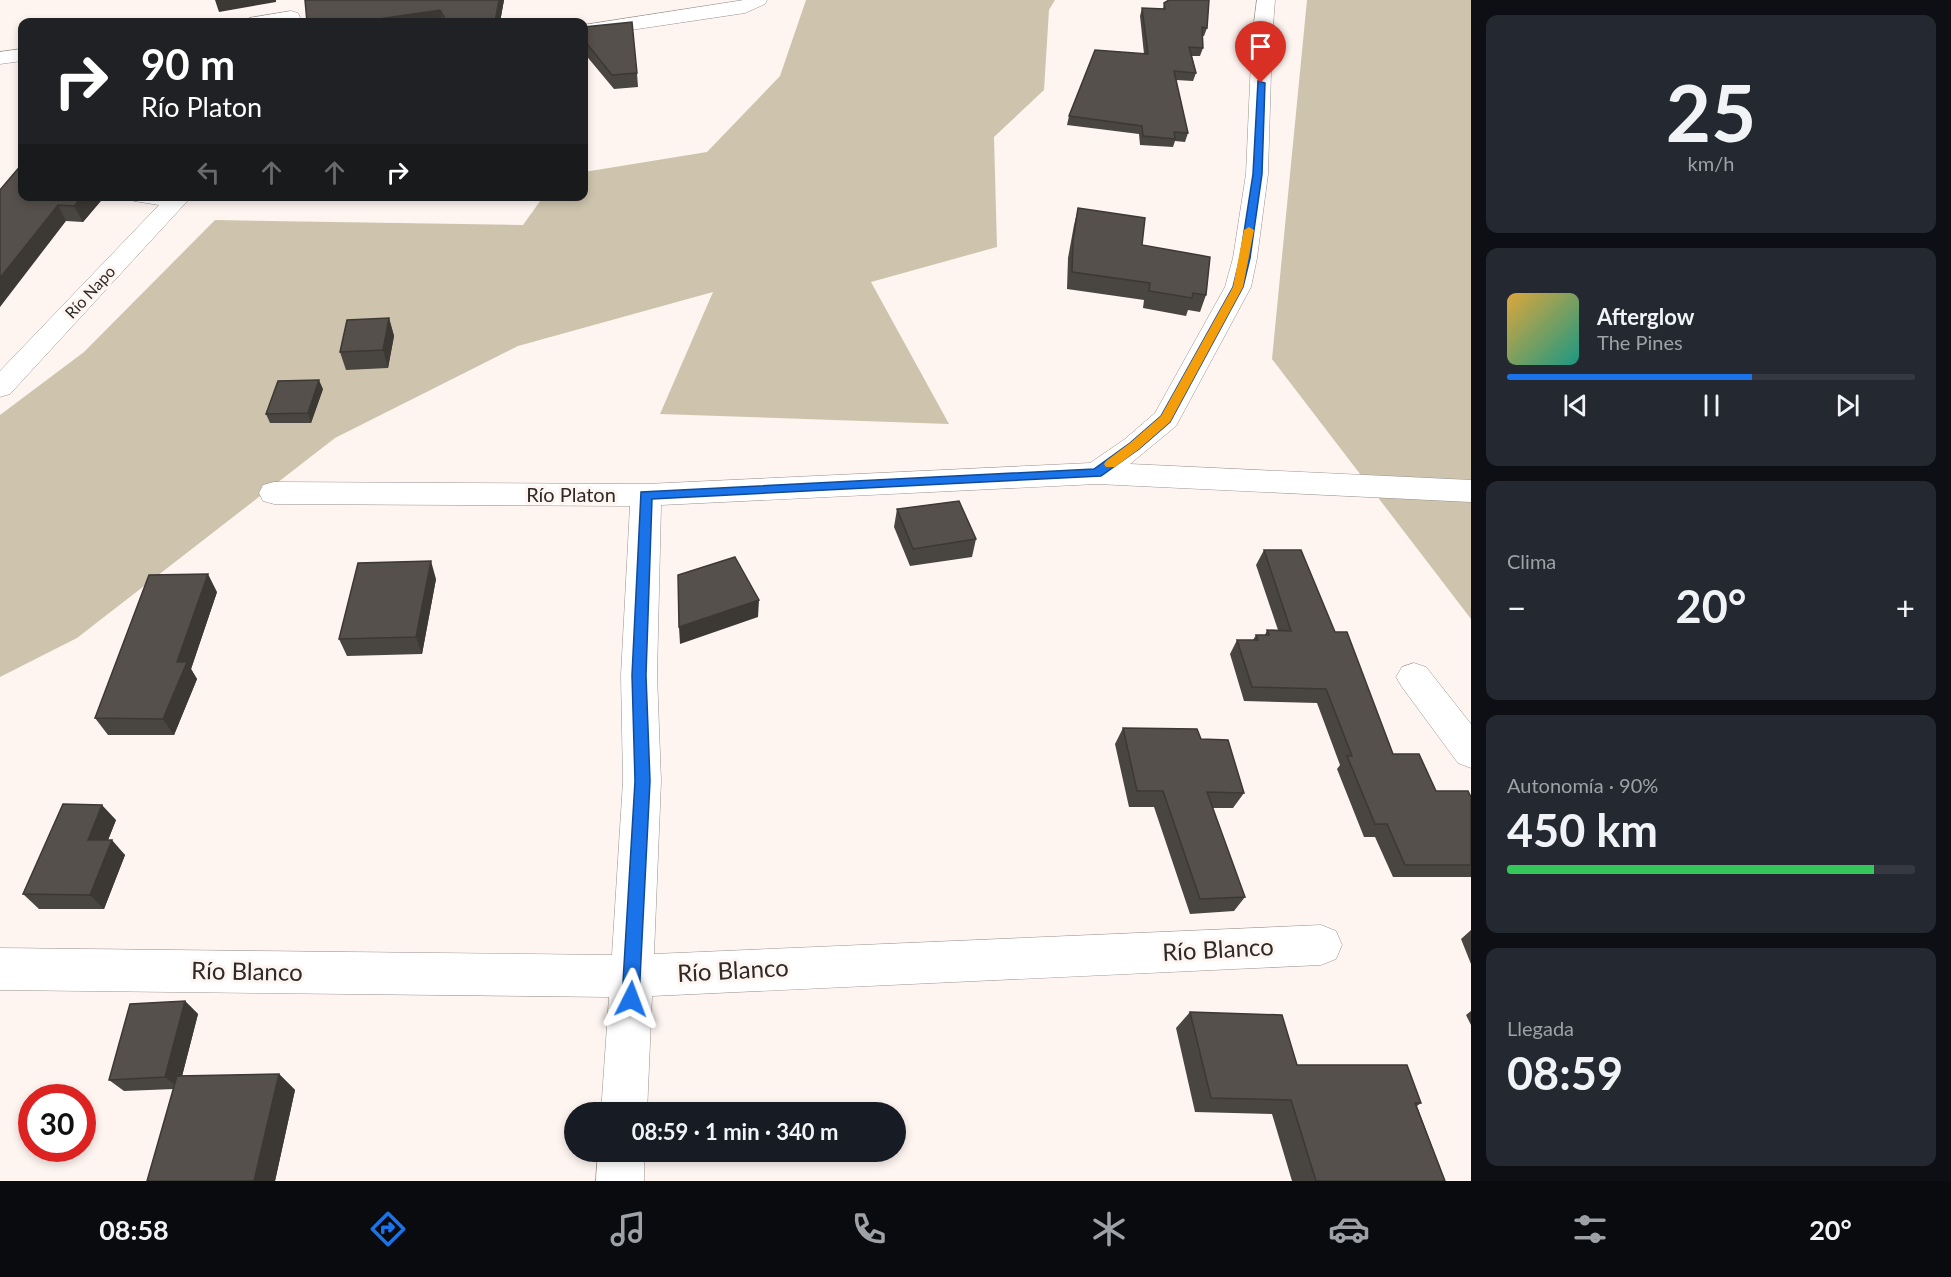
<!DOCTYPE html>
<html lang="es">
<head>
<meta charset="utf-8">
<style>
	body { margin:0; font-family:Lato,sans-serif; background:#242831; color:#f1f3f6; height:100vh; display:flex; flex-direction:column; font-size:22px; white-space:nowrap }
	* { box-sizing:border-box; margin:0 }
	p { font-size:20px; color:#9ea1a6 }
	.icon { flex:none; width:33px; height:33px; fill:none; stroke:currentColor; stroke-width:2; stroke-linecap:round; stroke-linejoin:round }
	.map { position:relative; flex:1; overflow:hidden }
	.side { display:flex; flex-direction:column; gap:15px; padding:15px; background:#0d0f14; width:480px }
	.side>* { flex:none }
	.hud { position:absolute; left:18px; top:18px; width:570px; height:183px; border-radius:12px; box-shadow:0 3px 9px #0003; background:#202124; color:#fff; overflow:hidden }
	.speed { position:absolute; left:18px; top:1084px; display:flex; gap:12px; font-size:30px; font-weight:700; text-align:center }
	.speed>* { display:grid; place-content:center; width:78px; height:78px; border-radius:50%; background:#171b24; box-shadow:0 3px 9px #0003; line-height:1 }
	.speed .limit { border:9px solid #d22; background:#fff; color:#111 }
	.pin { position:absolute; display:grid; place-items:center; width:51px; height:51px; color:#fff; margin:-62px -26px; border-radius:50% 50% 50% 0; rotate:-45deg; box-shadow:0 0 6px #0007 }
	.pin .icon { rotate:45deg }
	.me { position:absolute; width:66px; margin:-33px; rotate:3deg; stroke-linejoin:round; filter:drop-shadow(0 0 4px #0008) }
	.turn { display:flex; align-items:center; gap:21px; height:126px; padding:0 24px; font-size:27px }
	.turn .icon { width:78px; height:78px; stroke-width:2.5 }
	.turn b { display:block; font-size:42px; line-height:51px }
	.lanes { display:flex; align-items:center; height:57px; padding:0 24px; background:#0003; justify-content:center; gap:30px; direction:ltr }
	.lanes .off { opacity:.35 }
	.big { font-size:45px; font-weight:700; line-height:1.1 }
	.side .widget { flex:1; display:flex; flex-direction:column; justify-content:center; gap:9px; min-width:0; padding:0 21px; border-radius:12px; background:#242831 }
	.side .dial { align-items:center; gap:0 }
	.dial b { font-size:78px; line-height:1 }
	.song { display:flex; align-items:center; gap:18px }
	.cover { width:72px; height:72px; border-radius:9px; background:linear-gradient(135deg,hsl(40 70% 55%),hsl(170 70% 35%)) }
	.played { height:6px; border-radius:3px; background:linear-gradient(90deg,#1a73e8 60%,#363941 60%) }
	.keys { display:flex; justify-content:space-around; direction:ltr }
	.heat { display:flex; justify-content:space-between; align-items:center; font-size:33px; direction:ltr }
	.charge { height:9px; border-radius:4px; background:linear-gradient(90deg,#34c759 90%,#363941 0) }
	.trip { position:absolute; left:564px; top:1102px; width:342px; height:60px; border-radius:30px; background:#171b24; box-shadow:0 3px 9px #0003; font-weight:700; line-height:60px; text-align:center }
	.tabs { display:flex; height:96px; justify-content:space-around; align-items:center; background:#090b0e; color:#9ea1a6 }
	.tabs .icon { width:42px; height:42px }
	.tabs .selected { color:#1a73e8 }
	.tabs b { font-size:27px; color:#f1f3f6 }
	main { display:flex; flex:1; min-height:0 }
	.map>svg:first-child { display:block }
	.green { fill:#cec4ad }
	.lines { fill:none; stroke-linecap:round; stroke-linejoin:round }
	.minor-casing { stroke:#99918e; stroke-width:1 }
	.minor { fill:#fff; fill-rule:evenodd }
	.wall { fill:#494540 }
	.shaded-wall { fill:#3c3834 }
	.building { fill:#55504b; stroke:#3c3834; stroke-width:1.5 }
	.route { fill:#1a73e8; stroke:#114b97; stroke-width:1.5 }
	.slow { fill:#f59e0b }
	.labels { text-anchor:middle; stroke-width:6; stroke-linejoin:round; paint-order:stroke }
	.far-street-label { font-size:16px; fill:#2d2a28; stroke:#fef5f1 }
	.street-label { font-size:20px; fill:#2d2a28; stroke:#fef5f1 }
	.near-street-label { font-size:24px; fill:#2d2a28; stroke:#fef5f1 }
</style>
</head>
<body>
<main>
<div class="map">
<svg width="1471" height="1181" viewBox="0 0 1471 1181">
	<rect width="100%" height="100%" fill="#fef5f1"/>
	<!-- green -->
	<path class="green" d="M 806,0 L 1055,0 L 1049,10 L 1044,90 L 994,137 L 997,247 L 871,282 L 949,424 L 660,414 L 713,292 L 518,346 L 335,438 L 77,638 L 0,677 L 0,415 L 84,352 L 215,220 L 523,225 L 543,197 L 584,196 L 584,172 L 707,152 L 780,76 Z
		M 1307,0 L 1471,0 L 1471,619 L 1272,359 Z"/>
	<g class="lines">
		<!-- minor casing -->
		<g class="minor-casing">
			<path id="minor" d="M 744,0 L 767,0 L 765,4 L 745,13 L 584,37 L 584,25 Z
				M 1257,0 L 1275,0 L 1272,38 L 1268,174 L 1257,258 L 1251,287 L 1176,426 L 1130,464 L 1471,480 L 1471,502 L 1097,484 L 661,505 L 657,675 L 661,781 L 654,954 L 1321,925 L 1336,931 L 1342,945 L 1336,959 L 1321,965 L 652,996 L 647,1113 L 601,1113 L 609,997 L 0,990 L 0,948 L 612,955 L 623,781 L 621,675 L 630,506 L 274,504 L 263,501 L 259,493 L 263,485 L 274,482 L 646,484 L 1090,463 L 1125,439 L 1155,413 L 1225,287 L 1233,258 L 1246,174 L 1252,38 Z
				M 291,11 L 298,13 L 300,17 L 298,21 L 246,22 L 249,18 Z
				M 22,49 L 22,61 L 0,64 L 0,52 Z
				M 131,196 L 192,196 L 10,394 L 0,397 L 0,371 L 159,205 L 134,201 Z
				M 1414,663 L 1426,667 L 1471,724 L 1471,768 L 1458,763 L 1402,687 L 1396,677 L 1402,667 Z
				M 598,1152 L 644,1152 L 644,1181 L 596,1181 Z"/>
		</g>
		<!-- minor -->
		<use href="#minor" class="minor"/>
	</g>
	<!-- wall -->
	<path class="wall" d="M 504,0 L 500,22 L 307,22 Z
		M 1168,0 L 1209,0 L 1207,28 L 1204,36 L 1202,36 L 1203,48 L 1200,56 L 1192,56 L 1196,73 L 1193,81 L 1176,80 L 1188,133 L 1185,142 L 1175,141 L 1173,147 L 1140,145 L 1139,134 L 1067,125 L 1069,116 L 1144,54 L 1140,16 L 1142,8 L 1163,9 L 1164,3 Z
		M 584,27 L 637,73 L 638,87 L 614,89 L 584,53 Z
		M 0,190 L 105,196 L 83,222 L 66,221 Z
		M 1078,208 L 1142,245 L 1206,295 L 1200,312 L 1188,310 L 1186,316 L 1143,308 L 1144,300 L 1067,289 L 1068,258 L 1074,225 Z
		M 389,318 L 394,336 L 388,368 L 346,370 L 340,352 Z
		M 323,389 L 311,423 L 270,423 L 266,414 Z
		M 897,509 L 976,539 L 972,557 L 910,566 L 894,527 Z
		M 1264,550 L 1335,632 L 1393,754 L 1436,791 L 1471,797 L 1471,877 L 1393,877 L 1375,837 L 1364,837 L 1337,769 L 1340,765 L 1317,703 L 1244,701 L 1230,654 L 1237,640 L 1253,640 L 1256,635 L 1265,635 L 1267,630 L 1278,630 L 1256,565 Z
		M 436,579 L 422,654 L 347,656 L 339,639 Z
		M 217,592 L 191,669 L 197,679 L 174,735 L 108,735 L 95,718 Z
		M 1123,728 L 1201,739 L 1244,793 L 1233,808 L 1212,808 L 1245,897 L 1234,911 L 1190,914 L 1154,807 L 1129,807 L 1115,744 Z
		M 116,820 L 108,840 L 125,855 L 104,909 L 39,909 L 23,894 Z
		M 1471,930 L 1471,964 L 1461,939 Z
		M 185,1001 L 198,1014 L 182,1076 L 279,1074 L 295,1090 L 275,1181 L 147,1181 L 174,1089 L 124,1091 L 109,1080 Z
		M 1471,1011 L 1471,1025 L 1466,1015 Z
		M 1190,1012 L 1297,1065 L 1421,1103 L 1417,1106 L 1445,1181 L 1292,1181 L 1272,1114 L 1195,1112 L 1176,1028 Z"/>
	<!-- shaded-wall -->
	<path class="shaded-wall" d="M 215,0 L 276,0 L 276,2 L 219,12 Z
		M 499,0 L 504,0 L 500,22 L 495,22 Z
		M 440,10 L 443,22 L 358,22 Z
		M 83,196 L 105,196 L 83,222 L 74,206 Z
		M 58,205 L 66,221 L 0,307 L 0,278 Z
		M 389,318 L 394,336 L 388,368 L 383,350 Z
		M 319,380 L 323,389 L 311,423 L 308,413 Z
		M 431,561 L 436,579 L 422,654 L 416,637 Z
		M 208,574 L 217,592 L 191,669 L 197,679 L 174,735 L 163,719 L 177,662 Z
		M 759,600 L 758,617 L 680,644 L 679,627 Z
		M 102,805 L 116,820 L 102,855 L 88,840 Z
		M 112,840 L 125,855 L 104,909 L 90,895 Z
		M 185,1001 L 198,1014 L 179,1088 L 165,1077 Z
		M 279,1074 L 295,1090 L 275,1181 L 254,1181 Z"/>
	<!-- building -->
	<path class="building" d="M 305,0 L 499,0 L 495,22 L 447,22 L 440,10 L 358,22 L 307,22 Z
		M 1169,0 L 1209,0 L 1207,28 L 1202,27 L 1203,48 L 1189,47 L 1196,73 L 1174,71 L 1188,133 L 1174,132 L 1175,139 L 1143,136 L 1142,126 L 1069,116 L 1095,50 L 1148,54 L 1142,8 L 1165,9 L 1164,3 Z
		M 632,22 L 637,73 L 612,75 L 584,40 L 584,27 Z
		M 22,164 L 22,196 L 83,196 L 74,206 L 58,205 L 0,278 L 0,190 Z
		M 1078,208 L 1145,218 L 1142,245 L 1210,257 L 1206,295 L 1193,293 L 1192,298 L 1149,291 L 1150,283 L 1072,272 L 1073,241 Z
		M 389,318 L 383,350 L 340,352 L 347,320 Z
		M 319,380 L 308,413 L 266,414 L 278,381 Z
		M 959,501 L 976,539 L 913,549 L 897,509 Z
		M 1264,550 L 1301,550 L 1335,632 L 1347,632 L 1393,754 L 1419,754 L 1436,791 L 1468,791 L 1471,797 L 1471,865 L 1405,865 L 1387,824 L 1375,824 L 1347,756 L 1352,756 L 1326,689 L 1252,687 L 1237,640 L 1258,640 L 1256,635 L 1269,635 L 1267,630 L 1291,631 Z
		M 735,557 L 759,600 L 679,627 L 678,575 Z
		M 431,561 L 416,637 L 339,639 L 358,563 Z
		M 208,574 L 177,662 L 187,662 L 163,719 L 95,718 L 149,575 Z
		M 1123,728 L 1197,729 L 1201,739 L 1228,740 L 1244,793 L 1207,792 L 1245,897 L 1200,899 L 1163,791 L 1137,791 Z
		M 63,804 L 102,805 L 88,840 L 112,840 L 90,895 L 23,894 Z
		M 185,1001 L 165,1077 L 109,1080 L 130,1004 Z
		M 1190,1012 L 1282,1015 L 1297,1065 L 1407,1065 L 1421,1103 L 1415,1103 L 1445,1181 L 1316,1181 L 1291,1100 L 1211,1098 Z
		M 279,1074 L 254,1181 L 147,1181 L 177,1076 Z"/>
	<!-- route -->
	<path class="route" d="M 1258,81 L 1265,83 L 1262,174 L 1250,258 L 1243,287 L 1170,422 L 1139,449 L 1101,476 L 652,499 L 646,675 L 650,781 L 639,999 L 637,1005 L 631,1007 L 624,1005 L 622,999 L 635,781 L 632,675 L 641,492 L 1094,469 L 1130,443 L 1161,416 L 1233,287 L 1240,258 L 1253,174 Z"/>
	<!-- slow -->
	<path class="slow" d="M 1249,227 L 1254,230 L 1243,287 L 1170,422 L 1139,449 L 1115,467 L 1106,467 L 1104,464 L 1106,461 L 1130,443 L 1161,416 L 1233,287 L 1244,230 Z"/>
	<g class="labels">
		<!-- far-street labels -->
		<g class="far-street-label">
			<text transform="translate(90 292) rotate(-47)" y="6">Río Napo</text>
		</g>
		<!-- street labels -->
		<g class="street-label">
			<text x="571" y="502">Río Platon</text>
		</g>
		<!-- near-street labels -->
		<g class="near-street-label">
			<text transform="translate(1218 950) rotate(-3)" y="8">Río Blanco</text>
			<text transform="translate(733 971) rotate(-3)" y="8">Río Blanco</text>
			<text transform="translate(247 972) rotate(1)" y="8">Río Blanco</text>
		</g>
	</g>
</svg>
<div class="speed"><div class="limit">30</div></div>
<div class="pin" style="left:1261px;top:83px;background:#d93025"><svg class="icon" aria-label="arrive" viewBox="0 0 24 24"><path d="M6 21V4h12l-3 4 3 4H6"/></svg></div>
<svg class="me" style="left:631px;top:999px" viewBox="-20 -20 40 40"><path d="M0-17L14 15 0 8-14 15z" fill="#1a73e8" stroke="#fff" stroke-width="4"/></svg>
<div class="trip">08:59 · 1 min · 340 m</div>
<div class="hud">
<div class="turn"><svg class="icon" aria-label="right" viewBox="0 0 24 24"><path d="M7 20v-9h11M14 6l5 5-5 5"/></svg><div><b>90 m</b>Río Platon</div></div>
<div class="lanes"><svg class="icon off" aria-label="left" viewBox="0 0 24 24"><path d="M17 20v-9H6M10 6l-5 5 5 5"/></svg><svg class="icon off" aria-label="ahead" viewBox="0 0 24 24"><path d="M12 20V5M6 11l6-6 6 6"/></svg><svg class="icon off" aria-label="ahead" viewBox="0 0 24 24"><path d="M12 20V5M6 11l6-6 6 6"/></svg><svg class="icon" aria-label="right" viewBox="0 0 24 24"><path d="M7 20v-9h11M14 6l5 5-5 5"/></svg></div>
</div>
</div>
<section class="side">
<div class="widget dial"><b>25</b><p>km/h</p></div>
<div class="widget">
<div class="song"><i class="cover"></i><div><b>Afterglow</b><p>The Pines</p></div></div>
<div class="played"></div>
<div class="keys"><svg class="icon" aria-label="previous" viewBox="0 0 24 24"><path d="M18 5L8 12l10 7zM5 5v14"/></svg><svg class="icon" aria-label="pause" viewBox="0 0 24 24"><path d="M8 5v14M16 5v14"/></svg><svg class="icon" aria-label="next" viewBox="0 0 24 24"><path d="M6 5l10 7-10 7zM19 5v14"/></svg></div>
</div>
<div class="widget"><p>Clima</p>
<div class="heat"><a>−</a><b class="big">20°</b><a>+</a></div>
</div>
<div class="widget"><p>Autonomía · 90%</p><b class="big">450 km</b><div class="charge"></div></div>
<div class="widget"><p>Llegada</p><b class="big">08:59</b></div>
</section>
</main>
<nav class="tabs">
<b>08:58</b>
<svg class="icon selected" aria-label="directions" viewBox="0 0 24 24"><path d="M12 3l9 9-9 9-9-9zM9 14v-3h6M13 9l2 2-2 2"/></svg>
<svg class="icon" aria-label="music" viewBox="0 0 24 24"><path d="M9 18V5l10-2v13"/><circle cx="6" cy="18" r="3"/><circle cx="16" cy="16" r="3"/></svg>
<svg class="icon" aria-label="phone" viewBox="0 0 24 24"><path d="M5 4h4l2 5-3 2q2 4 5 5l2-3 5 2v4C11 20 4 13 5 4z"/></svg>
<svg class="icon" aria-label="climate" viewBox="0 0 24 24"><path d="M12 3v18M4 7l16 10M4 17L20 7"/></svg>
<svg class="icon" aria-label="car" viewBox="0 0 24 24"><path d="M5 17H2v-5l4-1 3-4h7l3 4 3 1v5h-3M9 17h6M6 11h13"/><circle cx="7" cy="17" r="2"/><circle cx="17" cy="17" r="2"/></svg>
<svg class="icon" aria-label="filters" viewBox="0 0 24 24"><path d="M4 7h16M4 17h16"/><circle cx="9" cy="7" r="2"/><circle cx="15" cy="17" r="2"/></svg>
<b>20°</b>
</nav>
</body>
</html>
